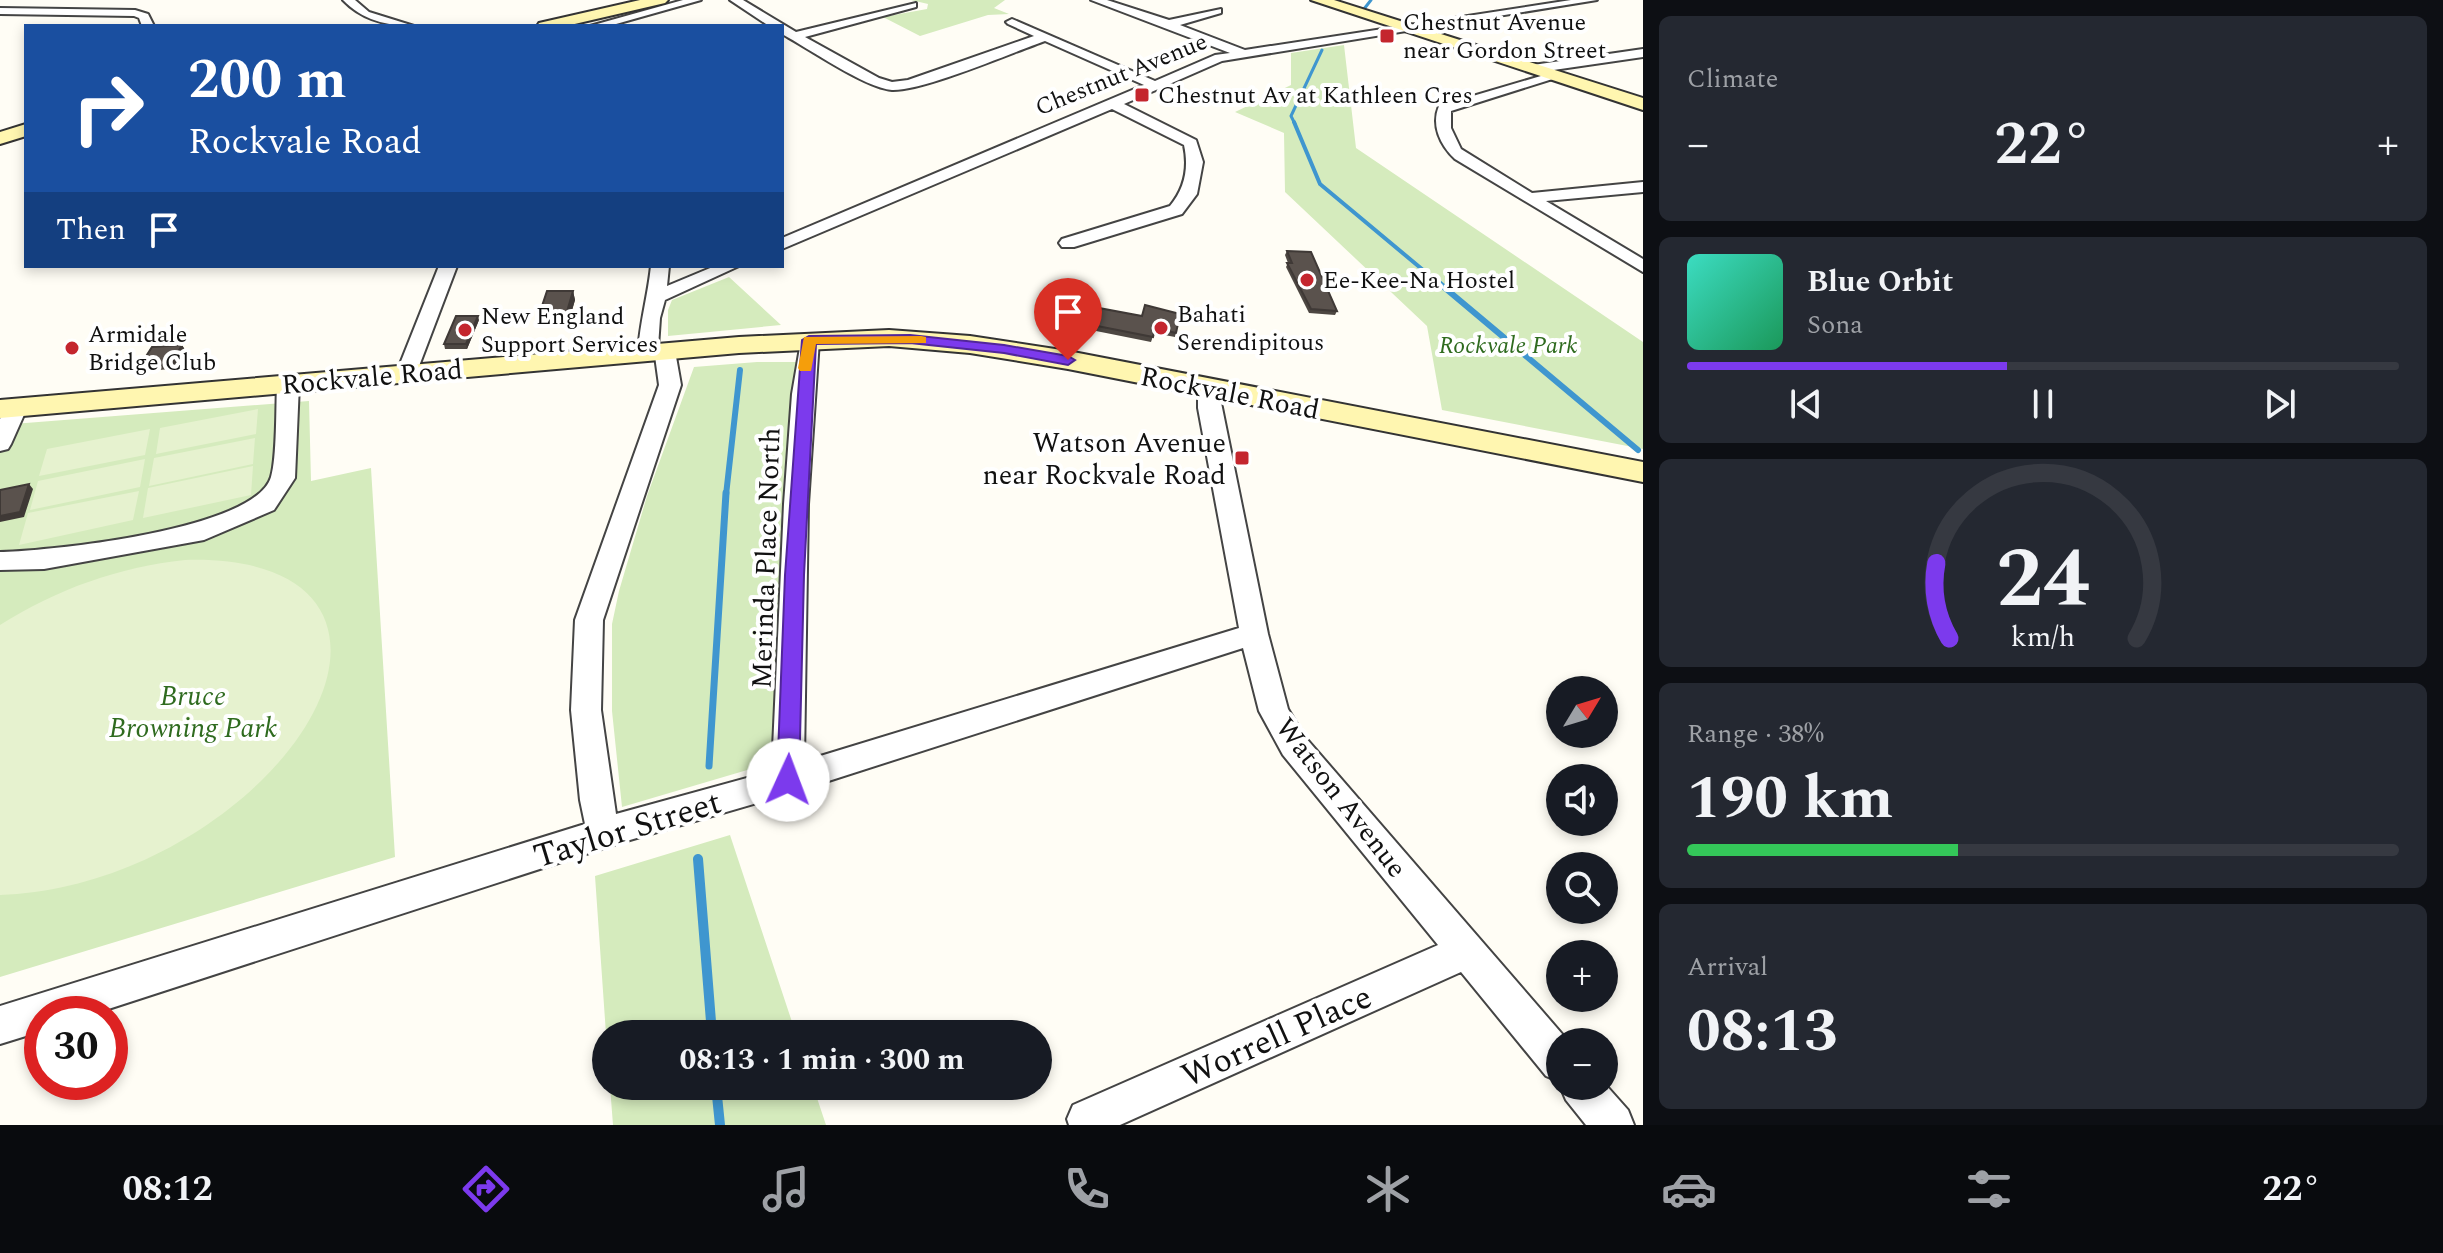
<!DOCTYPE html>
<html lang="en">
<head>
<meta charset="utf-8">
<style>
	body { margin:0; font-family:Spectral,serif; background:#242831; color:#f1f3f6; height:100vh; display:flex; flex-direction:column; font-size:30px; white-space:nowrap }
	* { box-sizing:border-box; margin:0 }
	p { font-size:26px; color:#9ea1a6 }
	.icon { flex:none; width:44px; height:44px; fill:none; stroke:currentColor; stroke-width:2; stroke-linecap:round; stroke-linejoin:round }
	.map { position:relative; flex:1; overflow:hidden }
	.sheet { display:flex; flex-direction:column; gap:16px; padding:16px; background:#0d0f14; width:800px }
	.sheet>* { flex:none }
	.top-card { position:absolute; left:24px; top:24px; width:760px; height:244px; border-radius:0px; box-shadow:0 4px 12px #0003; background:#1a4fa0; color:#fff; overflow:hidden }
	.needle { width:52px; rotate:52deg }
	.fabs { position:absolute; left:1546px; top:676px; display:grid; gap:16px }
	.fabs a { display:grid; place-items:center; width:72px; height:72px; border-radius:50%; background:#171b24; box-shadow:0 4px 12px #0003; font-size:40px }
	.speed { position:absolute; left:24px; top:996px; display:flex; gap:16px; font-size:40px; font-weight:700; text-align:center }
	.speed>* { display:grid; place-content:center; width:104px; height:104px; border-radius:50%; background:#171b24; box-shadow:0 4px 12px #0003; line-height:1 }
	.speed .limit { border:12px solid #d22; background:#fff; color:#111 }
	.pin { position:absolute; display:grid; place-items:center; width:68px; height:68px; color:#fff; margin:-82px -34px; border-radius:50% 50% 50% 0; rotate:-45deg; box-shadow:0 0 8px #0007 }
	.pin .icon { rotate:45deg }
	.me { position:absolute; width:88px; margin:-44px; rotate:2deg; stroke-linejoin:round; filter:drop-shadow(0 0 6px #0008) }
	.turn { display:flex; align-items:center; gap:28px; height:168px; padding:0 32px; font-size:36px }
	.turn .icon { width:104px; height:104px; stroke-width:2.5 }
	.turn b { display:block; font-size:56px; line-height:68px }
	.then { display:flex; align-items:center; height:76px; padding:0 32px; background:#0003; gap:16px; font-size:30px }
	.big { font-size:60px; font-weight:700; line-height:1.1 }
	.sheet .card { flex:1; display:flex; flex-direction:column; justify-content:center; gap:12px; min-width:0; padding:0 28px; border-radius:12px; background:#242831 }
	.sheet .dial { align-items:center; gap:0 }
	.dial svg { height:208px; overflow:visible; fill:none; stroke:#363941; stroke-width:7; stroke-linecap:round; text-anchor:middle }
	.dial text { fill:#f1f3f6; stroke:none }
	.song { display:flex; align-items:center; gap:24px }
	.cover { width:96px; height:96px; border-radius:12px; background:linear-gradient(135deg,hsl(170 70% 55%),hsl(150 70% 35%)) }
	.played { height:8px; border-radius:4px; background:linear-gradient(90deg,#7c3aed 45%,#363941 45%) }
	.keys { display:flex; justify-content:space-around; direction:ltr }
	.heat { display:flex; justify-content:space-between; align-items:center; font-size:44px; direction:ltr }
	.charge { height:12px; border-radius:6px; background:linear-gradient(90deg,#34c759 38%,#363941 0) }
	.trip { position:absolute; left:592px; top:1020px; width:460px; height:80px; border-radius:40px; background:#171b24; box-shadow:0 4px 12px #0003; font-weight:700; line-height:80px; text-align:center }
	.dock { display:flex; height:128px; justify-content:space-around; align-items:center; background:#090b0e; color:#9ea1a6 }
	.dock .icon { width:56px; height:56px }
	.dock .active { color:#7c3aed }
	.dock b { font-size:36px; color:#f1f3f6 }
	main { display:flex; flex:1; min-height:0 }
	.map>svg:first-child { display:block }
	.green { fill:#d5ebbd }
	.pitch { fill:#e6f2cf }
	.lines { fill:none; stroke-linecap:round; stroke-linejoin:round }
	.stream-far4 { stroke:#3f96cf; stroke-width:3 }
	.stream-far3 { stroke:#3f96cf; stroke-width:4 }
	.stream-far2 { stroke:#3f96cf; stroke-width:6 }
	.stream-far1 { stroke:#3f96cf; stroke-width:7 }
	.stream { stroke:#3f96cf; stroke-width:10 }
	.street-casing { stroke:#444; stroke-width:4 }
	.secondary-casing { stroke:#333; stroke-width:4 }
	.street { fill:#fff; fill-rule:evenodd }
	.secondary { fill:#fff6b0; fill-rule:evenodd }
	.wall { fill:#4d4742 }
	.shaded-wall { fill:#3f3936 }
	.building { fill:#5a524d; stroke:#3f3936; stroke-width:2 }
	.route { fill:#7c3aed; stroke:#51269a; stroke-width:2 }
	.slow { fill:#f59e0b }
	.poi-dot { fill:#c4262e; stroke:#fff; stroke-width:3 }
	.labels { text-anchor:middle; stroke-width:8; stroke-linejoin:round; paint-order:stroke }
	.far-poi-label { font-size:24px; fill:#111; stroke:#fff; text-anchor:start }
	.far-street-label { font-size:24px; fill:#111; stroke:#fff }
	.far-park-label { font-size:24px; font-style:italic; fill:#2f6b1f; stroke:#fff }
	.street-label { font-size:28px; fill:#111; stroke:#fff }
	.poi-label { font-size:28px; fill:#111; stroke:#fff; text-anchor:end }
	.park-label { font-size:28px; font-style:italic; fill:#2f6b1f; stroke:#fff }
	.near-street-label { font-size:34px; fill:#111; stroke:#fff }
</style>
</head>
<body>
<main>
<div class="map">
<svg width="1643" height="1125" viewBox="0 0 1643 1125">
	<rect width="100%" height="100%" fill="#fffdf5"/>
	<!-- green -->
	<path class="green" d="M 911,0 L 1005,0 L 994,8 L 1009,14 L 988,15 L 920,36 L 883,17 L 927,9 L 928,4 Z
		M 1344,45 L 1356,148 L 1643,342 L 1643,449 L 1442,410 L 1427,326 L 1285,192 L 1284,133 L 1235,112 L 1291,85 L 1291,53 Z
		M 729,277 L 781,325 L 668,336 L 668,310 L 672,300 Z
		M 757,362 L 799,362 L 775,735 L 754,768 L 622,807 L 612,711 L 612,624 L 619,591 L 647,496 L 694,367 Z
		M 309,401 L 311,481 L 371,468 L 395,857 L 0,977 L 0,425 Z
		M 730,835 L 796,1034 L 606,1034 L 595,876 Z
		M 610,1086 L 813,1086 L 826,1125 L 613,1125 Z"/>
	<!-- pitch -->
	<path class="pitch" d="M 258,409 L 256,434 L 156,454 L 160,428 Z
		M 150,429 L 145,455 L 39,476 L 47,449 Z
		M 255,438 L 253,464 L 149,486 L 154,458 Z
		M 145,459 L 140,487 L 30,510 L 38,481 Z
		M 253,466 L 251,495 L 143,518 L 148,488 Z
		M 139,491 L 133,520 L 19,545 L 28,513 Z
		M 185,560 C 357,555 369,675 261,781 C 193,847 95,892 0,895 L 0,625 C 57,589 119,567 185,560 Z"/>
	<g class="lines">
		<!-- stream-far4 -->
		<path class="stream-far4" d="M 1364,9 L 1371,0
			M 1295,124 L 1291,116 L 1322,50"/>
		<!-- stream-far3 -->
		<path class="stream-far3" d="M 1294,122 L 1320,184 L 1441,285"/>
		<!-- stream-far2 -->
		<path class="stream-far2" d="M 1439,283 L 1638,450
			M 726,495 L 740,370"/>
		<!-- stream-far1 -->
		<path class="stream-far1" d="M 709,766 L 726,493"/>
		<!-- stream -->
		<path class="stream" d="M 698,859 L 712,1034
			M 716,1086 L 720,1125"/>
		<!-- street casing -->
		<g class="street-casing">
			<path id="street" d="M 343,0 L 355,0 L 369,12 L 414,26 C 387,26 362,20 343,0 Z
				M 683,0 L 701,0 L 609,26 L 590,26 Z
				M 730,0 L 743,0 L 796,32 L 916,3 L 916,7 L 805,37 L 879,78 L 892,82 L 908,80 L 1034,36 L 1008,24 L 1006,22 L 1012,19 L 1155,81 L 1215,55 L 1230,53 L 1091,0 L 1107,0 L 1169,20 L 1221,9 L 1221,13 L 1180,25 L 1245,50 L 1571,0 L 1597,0 L 1222,61 L 1124,104 L 1196,140 L 1203,162 L 1197,194 L 1182,214 L 1074,247 L 1062,247 L 1059,243 L 1062,239 L 1170,206 C 1185,188 1189,168 1184,145 L 1112,109 L 782,249 L 782,238 L 1144,85 L 1045,41 C 1011,53 923,91 892,90 C 865,88 808,48 782,34 L 782,26 L 769,26 Z
				M 0,8 L 135,10 L 148,14 L 154,26 L 142,26 L 139,18 L 134,16 L 0,14 Z
				M 1643,49 L 1643,57 L 1533,73 L 1527,69 L 1533,65 Z
				M 1551,73 L 1562,76 L 1451,111 L 1451,128 L 1461,149 L 1532,193 L 1643,182 L 1643,192 L 1546,201 L 1643,259 L 1643,272 L 1455,159 C 1440,145 1431,125 1439,106 Z
				M 439,266 L 457,266 L 416,374 L 406,380 L 399,378 L 396,374 Z
				M 651,266 L 669,266 L 667,286 L 715,266 L 739,266 L 665,300 L 660,318 L 658,347 L 672,347 L 675,351 L 681,385 L 603,620 L 601,710 L 616,814 L 772,771 L 784,504 L 792,394 L 802,336 L 816,336 L 819,340 L 808,504 L 804,761 L 1239,628 L 1198,408 L 1198,388 L 1201,383 L 1217,383 L 1268,634 L 1288,709 L 1305,737 L 1569,1042 L 1560,1042 L 1560,1082 L 1546,1076 L 1461,972 L 1120,1125 L 1069,1125 L 1067,1119 L 1073,1105 L 1438,945 L 1283,755 L 1259,711 L 1243,648 L 788,794 L 623,842 L 93,1014 L 42,1014 L 42,1031 L 0,1044 L 0,1006 L 585,824 L 580,800 L 571,710 L 575,620 L 659,385 L 655,356 L 648,358 L 638,352 C 640,322 648,295 651,266 Z
				M 288,378 L 299,384 L 295,478 L 274,510 L 204,540 L 44,569 L 0,570 L 0,552 C 51,551 255,530 271,477 C 277,458 276,407 277,384 Z
				M 16,401 L 27,408 L 11,444 L 8,449 L 0,451 L 0,419 L 8,403 Z
				M 1604,1083 L 1628,1110 L 1634,1125 L 1586,1125 L 1566,1100 L 1560,1086 L 1604,1086 Z"/>
		</g>
		<!-- secondary casing -->
		<g class="secondary-casing">
			<path id="secondary" d="M 640,0 L 668,0 L 665,3 L 566,26 L 537,26 L 539,23 Z
				M 1311,0 L 1334,0 L 1643,98 L 1643,110 Z
				M 26,124 L 26,136 L 0,144 L 0,132 Z
				M 889,330 L 970,336 L 1068,351 L 1643,462 L 1643,482 L 1068,369 L 970,353 L 889,346 L 739,353 L 0,418 L 0,400 L 739,337 Z"/>
		</g>
		<!-- street -->
		<use href="#street" class="street"/>
		<!-- secondary -->
		<use href="#secondary" class="secondary"/>
	</g>
	<!-- wall -->
	<path class="wall" d="M 1287,251 L 1337,311 L 1335,315 L 1309,313 L 1286,267 L 1288,263 L 1285,255 Z
		M 573,291 L 575,300 L 568,324 L 541,325 L 539,315 Z
		M 1180,314 L 1175,337 L 1154,333 L 1151,342 L 1081,328 L 1082,323 L 1142,316 Z
		M 479,320 L 467,349 L 445,349 L 444,344 Z
		M 182,345 L 185,350 L 173,369 L 142,371 L 140,366 Z"/>
	<!-- shaded-wall -->
	<path class="shaded-wall" d="M 573,291 L 575,300 L 568,324 L 566,315 Z
		M 478,316 L 479,320 L 467,349 L 466,344 Z
		M 182,345 L 185,350 L 173,369 L 171,364 Z
		M 29,484 L 33,489 L 24,517 L 0,522 L 0,516 Z"/>
	<!-- building -->
	<path class="building" d="M 1287,251 L 1311,252 L 1337,311 L 1311,309 L 1287,263 L 1292,263 Z
		M 547,291 L 573,291 L 566,315 L 539,315 Z
		M 1145,305 L 1180,314 L 1176,333 L 1155,328 L 1153,337 L 1082,323 L 1088,306 L 1142,316 Z
		M 456,316 L 478,316 L 466,344 L 444,344 Z
		M 182,345 L 171,364 L 140,366 L 152,347 Z
		M 29,484 L 20,512 L 0,516 L 0,490 Z"/>
	<!-- route -->
	<path class="route" d="M 910,335 L 1004,345 L 1068,356 L 1075,360 L 1068,365 L 1004,353 L 910,343 L 816,344 L 804,575 L 799,780 L 796,787 L 788,790 L 780,787 L 777,780 L 785,575 L 802,340 L 809,336 Z"/>
	<!-- slow -->
	<path class="slow" d="M 921,336 L 926,337 L 926,343 L 816,344 L 811,371 L 800,371 L 798,368 L 804,337 Z"/>
	<!-- markers -->
	<g class="poi-dot">
		<rect x="1379" y="28" width="16" height="16" rx="4"/>
		<rect x="1134" y="87" width="16" height="16" rx="4"/>
		<circle cx="1307" cy="280" r="8"/>
		<circle cx="1161" cy="328" r="8"/>
		<circle cx="465" cy="330" r="8"/>
		<circle cx="72" cy="348" r="8"/>
		<rect x="1234" y="450" width="16" height="16" rx="4"/>
	</g>
	<g class="labels">
		<!-- far-poi labels -->
		<g class="far-poi-label">
			<text x="1403" y="30">Chestnut Avenue<tspan x="1403" dy="28">near Gordon Street</tspan></text>
			<text x="1158" y="103">Chestnut Av at Kathleen Cres</text>
			<text x="1323" y="288">Ee-Kee-Na Hostel</text>
			<text x="1177" y="322">Bahati<tspan x="1177" dy="28">Serendipitous</tspan></text>
			<text x="481" y="324">New England<tspan x="481" dy="28">Support Services</tspan></text>
			<text x="88" y="342">Armidale<tspan x="88" dy="28">Bridge Club</tspan></text>
		</g>
		<!-- far-street labels -->
		<g class="far-street-label">
			<text transform="translate(1121 74) rotate(-22)" y="8">Chestnut Avenue</text>
		</g>
		<!-- far-park labels -->
		<g class="far-park-label">
			<text x="1508" y="353">Rockvale Park</text>
		</g>
		<!-- street labels -->
		<g class="street-label">
			<text transform="translate(372 376) rotate(-5)" y="10">Rockvale Road</text>
			<text transform="translate(1230 392) rotate(11)" y="10">Rockvale Road</text>
			<text transform="translate(765 558) rotate(-88)" y="10">Merinda Place North</text>
			<text transform="translate(1342 797) rotate(52)" y="10">Watson Avenue</text>
		</g>
		<!-- poi labels -->
		<g class="poi-label">
			<text x="1226" y="452">Watson Avenue<tspan x="1226" dy="32">near Rockvale Road</tspan></text>
		</g>
		<!-- park labels -->
		<g class="park-label">
			<text x="193" y="705">Bruce<tspan x="193" dy="32">Browning Park</tspan></text>
		</g>
		<!-- near-street labels -->
		<g class="near-street-label">
			<text transform="translate(627 828) rotate(-17)" y="12">Taylor Street</text>
			<text transform="translate(1276 1035) rotate(-24)" y="12">Worrell Place</text>
		</g>
	</g>
</svg>
<div class="fabs">
<a><svg class="needle" viewBox="-14 -14 28 28"><path d="M0-13l5 13h-10z" fill="#e53935"/><path d="M0 13l5-13h-10z" fill="#9ea1a6"/></svg></a>
<a><svg class="icon" aria-label="sound" viewBox="0 0 24 24"><path d="M4 9h4l5-4v14l-5-4H4zM17 9q2 3 0 6"/></svg></a>
<a><svg class="icon" aria-label="search" viewBox="0 0 24 24"><circle cx="10" cy="10" r="6"/><path d="M15 15l6 6"/></svg></a>
<a>+</a>
<a>−</a>
</div>
<div class="speed"><div class="limit">30</div></div>
<div class="pin" style="left:1068px;top:360px;background:#d93025"><svg class="icon" aria-label="arrive" viewBox="0 0 24 24"><path d="M6 21V4h12l-3 4 3 4H6"/></svg></div>
<svg class="me" style="left:788px;top:780px" viewBox="-20 -20 40 40"><circle r="19" fill="#fff"/><path d="M0-13L10 11 0 6-10 11z" fill="#7c3aed"/></svg>
<div class="trip">08:13 · 1 min · 300 m</div>
<div class="top-card">
<div class="turn"><svg class="icon" aria-label="right" viewBox="0 0 24 24"><path d="M7 20v-9h11M14 6l5 5-5 5"/></svg><div><b>200 m</b>Rockvale Road</div></div>
<div class="then">Then<svg class="icon" aria-label="arrive" viewBox="0 0 24 24"><path d="M6 21V4h12l-3 4 3 4H6"/></svg></div>
</div>
</div>
<section class="sheet">
<div class="card"><p>Climate</p>
<div class="heat"><a>−</a><b class="big">22°</b><a>+</a></div>
</div>
<div class="card">
<div class="song"><i class="cover"></i><div><b>Blue Orbit</b><p>Sona</p></div></div>
<div class="played"></div>
<div class="keys"><svg class="icon" aria-label="previous" viewBox="0 0 24 24"><path d="M18 5L8 12l10 7zM5 5v14"/></svg><svg class="icon" aria-label="pause" viewBox="0 0 24 24"><path d="M8 5v14M16 5v14"/></svg><svg class="icon" aria-label="next" viewBox="0 0 24 24"><path d="M6 5l10 7-10 7zM19 5v14"/></svg></div>
</div>
<div class="card dial"><svg viewBox="0 0 100 80">
<path d="M14 69A42 42 0 1 1 86 69"/>
<path d="M14 69A42 42 0 0 1 9 40" stroke="#7c3aed"/>
<text x="50" y="56" font-size="32" font-weight="700">24</text>
<text x="50" y="72" font-size="11">km/h</text>
</svg></div>
<div class="card"><p>Range · 38%</p><b class="big">190 km</b><div class="charge"></div></div>
<div class="card"><p>Arrival</p><b class="big">08:13</b></div>
</section>
</main>
<nav class="dock">
<b>08:12</b>
<svg class="icon active" aria-label="directions" viewBox="0 0 24 24"><path d="M12 3l9 9-9 9-9-9zM9 14v-3h6M13 9l2 2-2 2"/></svg>
<svg class="icon" aria-label="music" viewBox="0 0 24 24"><path d="M9 18V5l10-2v13"/><circle cx="6" cy="18" r="3"/><circle cx="16" cy="16" r="3"/></svg>
<svg class="icon" aria-label="phone" viewBox="0 0 24 24"><path d="M5 4h4l2 5-3 2q2 4 5 5l2-3 5 2v4C11 20 4 13 5 4z"/></svg>
<svg class="icon" aria-label="climate" viewBox="0 0 24 24"><path d="M12 3v18M4 7l16 10M4 17L20 7"/></svg>
<svg class="icon" aria-label="car" viewBox="0 0 24 24"><path d="M5 17H2v-5l4-1 3-4h7l3 4 3 1v5h-3M9 17h6M6 11h13"/><circle cx="7" cy="17" r="2"/><circle cx="17" cy="17" r="2"/></svg>
<svg class="icon" aria-label="filters" viewBox="0 0 24 24"><path d="M4 7h16M4 17h16"/><circle cx="9" cy="7" r="2"/><circle cx="15" cy="17" r="2"/></svg>
<b>22°</b>
</nav>
</body>
</html>
